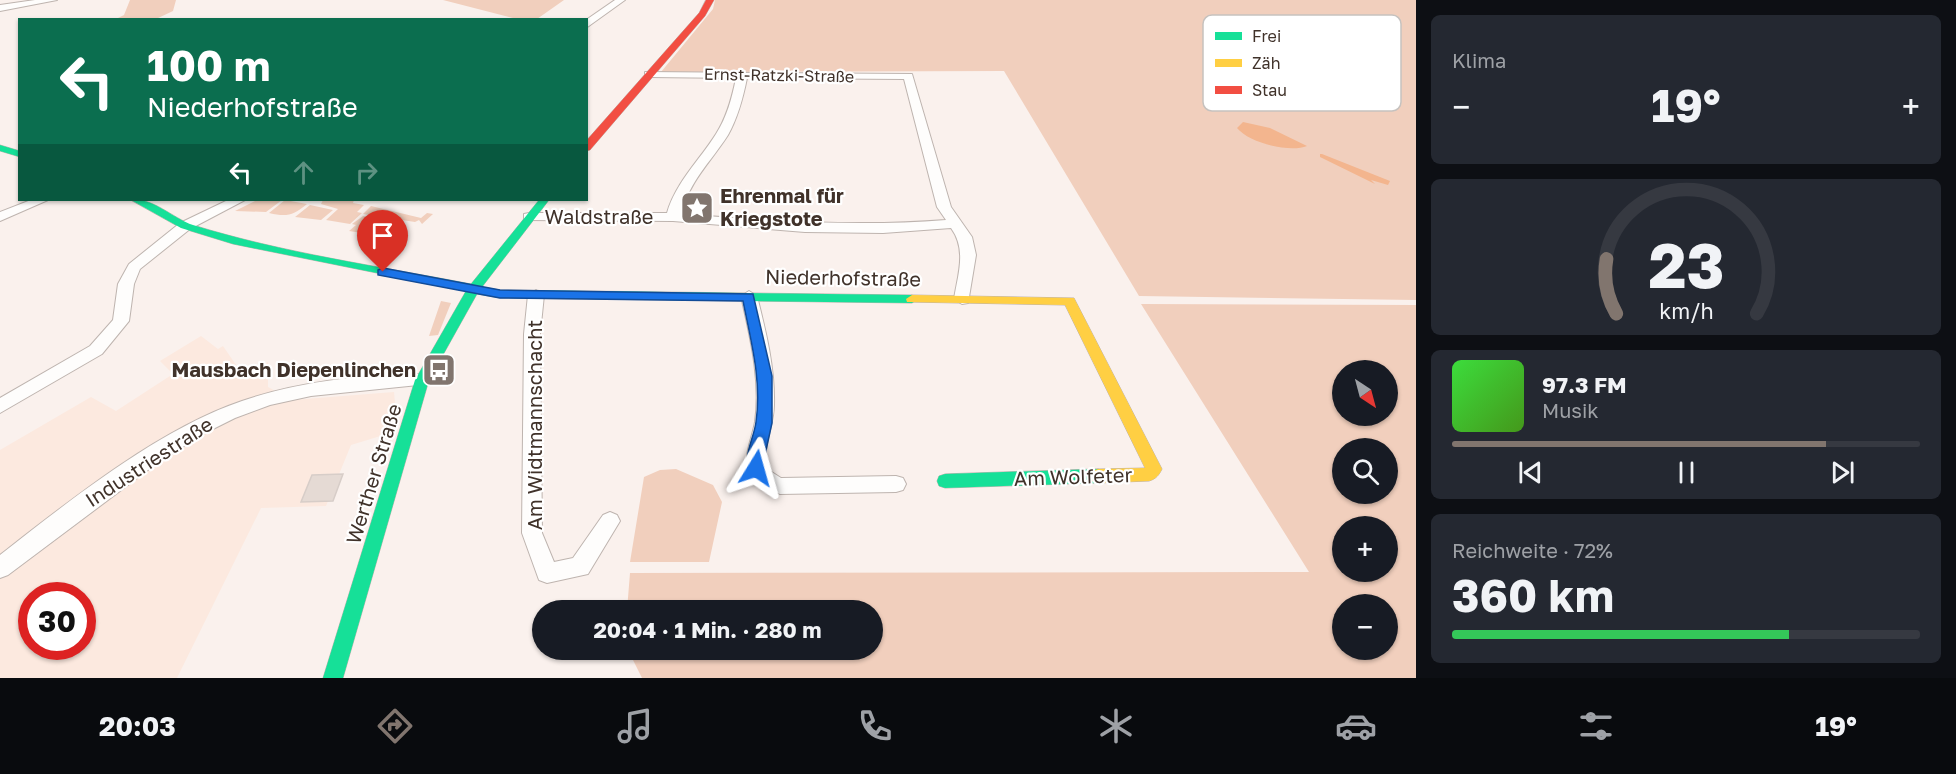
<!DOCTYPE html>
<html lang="de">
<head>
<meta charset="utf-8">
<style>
	body { margin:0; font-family:"Golos Text",sans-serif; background:#242831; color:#f1f3f6; height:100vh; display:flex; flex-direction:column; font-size:22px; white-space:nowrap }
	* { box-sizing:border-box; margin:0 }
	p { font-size:20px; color:#9ea1a6 }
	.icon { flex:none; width:33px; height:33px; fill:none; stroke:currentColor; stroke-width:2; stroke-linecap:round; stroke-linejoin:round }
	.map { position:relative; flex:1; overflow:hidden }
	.drawer { display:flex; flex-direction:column; gap:15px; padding:15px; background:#0d0f14; width:540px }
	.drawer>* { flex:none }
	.guide { position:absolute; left:18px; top:18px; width:570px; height:183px; border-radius:0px; box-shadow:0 2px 4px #0004; background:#0b6e4f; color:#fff; overflow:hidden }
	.needle { width:39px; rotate:144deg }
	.fabs { position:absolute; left:1332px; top:360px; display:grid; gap:12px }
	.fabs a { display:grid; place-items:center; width:66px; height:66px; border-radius:50%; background:#171b24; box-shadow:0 2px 4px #0004; font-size:30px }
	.speed { position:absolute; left:18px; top:582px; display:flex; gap:12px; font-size:30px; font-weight:700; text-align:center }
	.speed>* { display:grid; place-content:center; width:78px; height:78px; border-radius:50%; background:#171b24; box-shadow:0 2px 4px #0004; line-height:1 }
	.speed .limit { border:9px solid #d22; background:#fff; color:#111 }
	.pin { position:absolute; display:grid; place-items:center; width:51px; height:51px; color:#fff; margin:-62px -26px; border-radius:50% 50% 50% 0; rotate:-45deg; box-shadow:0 0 6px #0007 }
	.pin .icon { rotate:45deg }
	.me { position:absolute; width:66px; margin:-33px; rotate:8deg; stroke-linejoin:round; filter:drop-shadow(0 0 4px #0008) }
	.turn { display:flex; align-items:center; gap:21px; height:126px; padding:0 30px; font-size:27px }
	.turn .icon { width:78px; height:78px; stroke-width:2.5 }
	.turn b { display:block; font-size:42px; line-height:51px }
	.lanes { display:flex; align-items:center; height:57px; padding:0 30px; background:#0003; justify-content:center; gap:30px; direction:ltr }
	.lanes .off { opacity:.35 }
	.big { font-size:45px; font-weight:700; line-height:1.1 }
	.drawer .widget { flex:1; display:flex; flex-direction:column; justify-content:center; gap:9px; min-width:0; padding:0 21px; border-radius:9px; background:#242831 }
	.drawer .dial { align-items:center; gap:0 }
	.dial svg { height:156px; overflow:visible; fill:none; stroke:#363941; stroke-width:7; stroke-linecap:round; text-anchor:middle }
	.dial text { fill:#f1f3f6; stroke:none }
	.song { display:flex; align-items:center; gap:18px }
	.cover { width:72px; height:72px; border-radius:9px; background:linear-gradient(135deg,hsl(120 70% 55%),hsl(100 70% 35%)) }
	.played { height:6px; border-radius:3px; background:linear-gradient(90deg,#81756e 80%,#363941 80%) }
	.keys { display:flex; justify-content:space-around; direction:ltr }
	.heat { display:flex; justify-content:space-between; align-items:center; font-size:33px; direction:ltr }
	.charge { height:9px; border-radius:4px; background:linear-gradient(90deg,#34c759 72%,#363941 0) }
	.trip { position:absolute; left:532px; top:600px; width:351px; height:60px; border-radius:30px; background:#171b24; box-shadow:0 2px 4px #0004; font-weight:700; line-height:60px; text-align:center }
	.tabs { display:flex; height:96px; justify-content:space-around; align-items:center; background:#090b0e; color:#9ea1a6 }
	.tabs .icon { width:42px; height:42px }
	.tabs .current { color:#81756e }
	.tabs b { font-size:27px; color:#f1f3f6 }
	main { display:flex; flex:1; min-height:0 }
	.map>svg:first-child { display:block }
	.built { fill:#fce9df; fill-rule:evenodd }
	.green { fill:#f1cfbd; fill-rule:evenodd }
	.water { fill:#f3b58e }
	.building { fill:#e5dad4; stroke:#d7cdc8; stroke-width:1.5 }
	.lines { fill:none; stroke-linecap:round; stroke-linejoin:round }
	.street-casing { stroke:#beb4af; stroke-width:2 }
	.fast-casing { stroke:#beb4af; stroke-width:1 }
	.slow-casing { stroke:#beb4af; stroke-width:1 }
	.jam-casing { stroke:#beb4af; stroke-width:1 }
	.street { fill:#fefdfc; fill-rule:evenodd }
	.fast { fill:#16e098; fill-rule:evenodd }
	.slow { fill:#ffcf43; fill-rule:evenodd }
	.jam { fill:#f24e42; fill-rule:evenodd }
	.route { fill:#1a73e8; stroke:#114b97; stroke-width:1.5 }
	.labels { text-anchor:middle; stroke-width:4.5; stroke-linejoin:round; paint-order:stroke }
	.far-street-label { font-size:16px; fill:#40322a; stroke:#fff }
	.poi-label { font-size:20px; font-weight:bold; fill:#40322a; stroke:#fff; text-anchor:start }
	.street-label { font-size:20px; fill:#40322a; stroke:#fff }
	.key { fill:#fff; stroke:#c6c2bf; stroke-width:1.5 }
	.key-label { font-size:16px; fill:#40322a }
</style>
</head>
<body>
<main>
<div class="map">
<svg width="1416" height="678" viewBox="0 0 1416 678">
	<rect width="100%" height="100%" fill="#faf1ed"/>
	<!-- built -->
	<path class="built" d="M 201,336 L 218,349 L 223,346 L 243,375 L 268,362 L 268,387 L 292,400 L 394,392 L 396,415 L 387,434 L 351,445 L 326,506 L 261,508 L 177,678 L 0,678 L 0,450 L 91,397 L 116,411 L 173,374 L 160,361 ZM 32,596 L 82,596 L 82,646 L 32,646 Z"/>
	<!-- green -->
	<path class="green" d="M 130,0 L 176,0 L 173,11 L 156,19 L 116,19 L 124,15 Z
		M 443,0 L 564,0 L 537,19 L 521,20 Z
		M 715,0 L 1416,0 L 1416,300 L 1139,296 L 1004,71 L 661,72 L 713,9 Z
		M 257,200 L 282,200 L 266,212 L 235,211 Z
		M 285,200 L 307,204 C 293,216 286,217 269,213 Z
		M 323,200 L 354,200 L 353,203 L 364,205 L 357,212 L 362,213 L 350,224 L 326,220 L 338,209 L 321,204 Z
		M 310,205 L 333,210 L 321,220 L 295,217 Z
		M 371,206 L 421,218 L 427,213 L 433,214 L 422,224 L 419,220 L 415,222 L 363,214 Z
		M 363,216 L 384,220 L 368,234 L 349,231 L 356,225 L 352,224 Z
		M 441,301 L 451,303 L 438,335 L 429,336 Z
		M 1141,304 L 1416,305 L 1416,678 L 642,678 L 628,650 L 873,650 L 873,610 L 627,610 L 630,573 L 1309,572 ZM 1342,370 L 1388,370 L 1388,416 L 1342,416 ZM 1342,448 L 1388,448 L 1388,494 L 1342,494 ZM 1342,526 L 1388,526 L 1388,572 L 1342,572 ZM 1342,604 L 1388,604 L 1388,650 L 1342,650 Z
		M 676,469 L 713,485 L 722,502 L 709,562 L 630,562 L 644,477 L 660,470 Z"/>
	<!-- water -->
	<path class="water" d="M 1243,122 L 1270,128 L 1307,146 C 1290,153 1249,143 1237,128 Z
		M 1320,154 L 1322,154 L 1390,181 L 1388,185 L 1371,180 L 1375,184 L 1320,157 Z"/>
	<!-- building -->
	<path class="building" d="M 343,474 L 333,501 L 301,502 L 312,475 Z"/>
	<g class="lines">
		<!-- street casing -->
		<g class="street-casing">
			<path id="street" d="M 35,0 L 57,0 L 0,11 L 0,5 Z
				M 615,0 L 625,0 L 586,28 L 586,20 Z
				M 645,72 L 912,74 L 951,207 L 972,237 L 976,255 L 968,303 L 962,304 L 954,299 C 958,274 967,250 951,228 L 883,233 L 805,232 L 673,221 L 524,220 L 524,214 L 529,213 L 667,213 C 676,182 699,161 716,134 C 727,117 732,98 736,78 L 649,77 L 645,76 ZM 747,78 L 904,79 L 937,207 L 946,220 C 857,227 770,221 681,214 C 690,180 710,163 728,135 C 738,117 743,98 747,78 Z
				M 31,200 L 48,200 L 0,221 L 0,212 Z
				M 228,200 L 245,200 L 190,229 L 140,269 L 134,284 L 129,321 L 102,354 L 0,413 L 0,398 L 90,346 L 113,320 L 118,284 L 129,264 L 180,223 Z
				M 536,290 L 544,295 L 540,334 L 542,533 L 554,562 L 573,558 L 603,515 L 610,512 L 617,515 L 620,521 L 588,574 L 547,583 L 539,580 L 522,533 L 524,334 L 528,295 Z
				M 749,291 L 757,296 C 766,332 775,368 774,405 C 774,426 761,449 767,469 L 781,478 L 896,476 L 903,478 L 906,484 L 903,490 L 896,492 L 780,494 L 753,480 C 740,459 751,444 755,422 C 761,380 750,337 741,296 Z
				M 422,374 L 428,376 L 431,380 L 428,384 L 311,396 L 270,405 L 235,418 L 201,435 L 152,467 L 8,575 L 0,578 L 0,555 C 69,501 159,429 242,401 C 300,381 361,375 422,374 Z"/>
		</g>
		<!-- fast casing -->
		<g class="fast-casing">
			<path id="fast" d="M 0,145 L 20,151 L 20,157 L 0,151 Z
				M 131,200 C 153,197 172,218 193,225 C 283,253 378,266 471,284 L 539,200 L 549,200 L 482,287 L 500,290 L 912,295 L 918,299 L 912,303 L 500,298 L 477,294 L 429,380 L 343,678 L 323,678 L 415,380 L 466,291 L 233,244 L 181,228 Z
				M 1098,469 L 1104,471 L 1106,476 L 1104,481 L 1098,483 L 945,488 L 939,486 L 937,481 L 939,476 L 945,474 Z"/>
		</g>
		<!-- slow casing -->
		<g class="slow-casing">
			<path id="slow" d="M 912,295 L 1074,298 L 1162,469 C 1159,475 1156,479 1149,481 L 1098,483 L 1092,481 L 1090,476 L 1092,471 L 1098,469 L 1145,468 L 1065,305 L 907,302 L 906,299 Z"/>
		</g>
		<!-- jam casing -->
		<g class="jam-casing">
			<path id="jam" d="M 706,0 L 714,0 L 705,16 L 590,150 L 586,151 L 586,141 L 699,13 Z"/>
		</g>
		<!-- street -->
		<use href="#street" class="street"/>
		<!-- fast -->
		<use href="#fast" class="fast"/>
		<!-- slow -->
		<use href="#slow" class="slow"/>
		<!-- jam -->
		<use href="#jam" class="jam"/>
	</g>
	<!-- route -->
	<path class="route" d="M 383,268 L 500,290 L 753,294 L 772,376 L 772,423 L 761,473 L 750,473 C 742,456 754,439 756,422 C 762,381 751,341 743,301 L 500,298 L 378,275 L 378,270 Z"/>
	<!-- icons -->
	<defs>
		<g id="sight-square" transform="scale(1.725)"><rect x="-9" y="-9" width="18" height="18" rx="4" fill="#81756e" stroke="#fff"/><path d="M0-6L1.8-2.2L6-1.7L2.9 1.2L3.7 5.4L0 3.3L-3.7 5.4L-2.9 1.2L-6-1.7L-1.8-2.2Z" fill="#fff"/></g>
		<g id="bus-square" transform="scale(1.725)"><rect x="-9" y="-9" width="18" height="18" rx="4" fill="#81756e" stroke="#fff"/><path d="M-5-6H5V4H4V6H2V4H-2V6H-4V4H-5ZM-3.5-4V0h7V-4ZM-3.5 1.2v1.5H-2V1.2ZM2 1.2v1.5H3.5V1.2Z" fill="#fff"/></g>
	</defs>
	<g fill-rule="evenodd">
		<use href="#sight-square" x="697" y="208"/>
		<use href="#bus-square" x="439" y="370"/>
	</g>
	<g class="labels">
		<!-- far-street labels -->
		<g class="far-street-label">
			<text transform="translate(779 75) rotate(1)" y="6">Ernst-Ratzki-Straße</text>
		</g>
		<!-- poi labels -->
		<g class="poi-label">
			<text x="720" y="203">Ehrenmal für<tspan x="720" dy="23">Kriegstote</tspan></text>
			<text x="416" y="377" text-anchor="end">Mausbach Diepenlinchen</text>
		</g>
		<!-- street labels -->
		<g class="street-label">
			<text x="599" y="224">Waldstraße</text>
			<text transform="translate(843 278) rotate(1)" y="7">Niederhofstraße</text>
			<text transform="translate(535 425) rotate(-90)" y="7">Am Widtmannschacht</text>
			<text transform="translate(149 462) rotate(-33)" y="7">Industriestraße</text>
			<text transform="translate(374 474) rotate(-73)" y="7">Werther Straße</text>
			<text transform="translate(1073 477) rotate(-2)" y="7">Am Wolfeter</text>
		</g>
	</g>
	<!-- legend -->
	<rect x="1203" y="15" width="198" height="96" rx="9" class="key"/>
	<rect x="1215" y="32" width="27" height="8" fill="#16e098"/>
	<rect x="1215" y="59" width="27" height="8" fill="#ffcf43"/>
	<rect x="1215" y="86" width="27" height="8" fill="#f24e42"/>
	<g class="key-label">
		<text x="1252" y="42">Frei</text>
		<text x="1252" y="69">Zäh</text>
		<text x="1252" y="96">Stau</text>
	</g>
</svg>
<div class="fabs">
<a><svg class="needle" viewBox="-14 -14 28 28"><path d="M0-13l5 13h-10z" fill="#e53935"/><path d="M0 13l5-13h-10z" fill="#9ea1a6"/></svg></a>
<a><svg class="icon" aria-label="search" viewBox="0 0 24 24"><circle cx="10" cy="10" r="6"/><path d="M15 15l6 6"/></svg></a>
<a>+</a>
<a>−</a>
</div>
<div class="speed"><div class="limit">30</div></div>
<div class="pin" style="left:383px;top:272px;background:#d93025"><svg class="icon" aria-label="arrive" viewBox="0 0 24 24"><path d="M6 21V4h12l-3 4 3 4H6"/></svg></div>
<svg class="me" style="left:756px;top:468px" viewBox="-20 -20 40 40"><path d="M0-17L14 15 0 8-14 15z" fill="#1a73e8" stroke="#fff" stroke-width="4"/></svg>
<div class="trip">20:04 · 1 Min. · 280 m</div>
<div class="guide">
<div class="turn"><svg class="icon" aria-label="left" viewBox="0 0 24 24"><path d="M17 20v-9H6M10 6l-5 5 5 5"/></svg><div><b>100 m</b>Niederhofstraße</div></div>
<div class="lanes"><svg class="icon" aria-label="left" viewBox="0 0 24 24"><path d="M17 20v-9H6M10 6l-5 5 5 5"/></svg><svg class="icon off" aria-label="ahead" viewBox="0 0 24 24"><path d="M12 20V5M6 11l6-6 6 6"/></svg><svg class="icon off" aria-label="right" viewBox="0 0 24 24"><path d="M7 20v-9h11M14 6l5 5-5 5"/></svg></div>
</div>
</div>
<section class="drawer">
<div class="widget"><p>Klima</p>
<div class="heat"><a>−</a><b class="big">19°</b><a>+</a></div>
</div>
<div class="widget dial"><svg viewBox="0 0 100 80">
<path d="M14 69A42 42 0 1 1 86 69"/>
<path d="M14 69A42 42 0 0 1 9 41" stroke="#81756e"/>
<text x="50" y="56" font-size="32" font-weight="700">23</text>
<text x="50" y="72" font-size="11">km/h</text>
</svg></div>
<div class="widget">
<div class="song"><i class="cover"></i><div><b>97.3 FM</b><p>Musik</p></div></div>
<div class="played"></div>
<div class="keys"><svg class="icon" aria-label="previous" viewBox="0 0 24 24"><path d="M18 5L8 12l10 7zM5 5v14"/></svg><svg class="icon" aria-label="pause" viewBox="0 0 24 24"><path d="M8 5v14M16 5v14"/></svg><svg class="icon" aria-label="next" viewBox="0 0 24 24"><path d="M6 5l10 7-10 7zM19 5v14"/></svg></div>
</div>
<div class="widget"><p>Reichweite · 72%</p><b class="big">360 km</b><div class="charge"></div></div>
</section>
</main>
<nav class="tabs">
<b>20:03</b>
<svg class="icon current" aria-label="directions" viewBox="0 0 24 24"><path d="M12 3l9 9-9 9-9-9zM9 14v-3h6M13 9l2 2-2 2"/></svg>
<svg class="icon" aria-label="music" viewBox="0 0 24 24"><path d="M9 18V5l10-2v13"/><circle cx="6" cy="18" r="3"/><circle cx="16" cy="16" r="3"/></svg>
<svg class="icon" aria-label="phone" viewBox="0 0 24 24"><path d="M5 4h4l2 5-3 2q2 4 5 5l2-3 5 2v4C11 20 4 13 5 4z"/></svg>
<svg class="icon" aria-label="climate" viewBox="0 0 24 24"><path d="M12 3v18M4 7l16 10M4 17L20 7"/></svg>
<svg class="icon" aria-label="car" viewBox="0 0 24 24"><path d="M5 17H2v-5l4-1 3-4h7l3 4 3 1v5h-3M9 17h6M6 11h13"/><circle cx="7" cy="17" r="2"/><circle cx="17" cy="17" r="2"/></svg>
<svg class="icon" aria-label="filters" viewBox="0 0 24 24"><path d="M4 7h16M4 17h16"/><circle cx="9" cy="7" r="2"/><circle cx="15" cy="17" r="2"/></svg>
<b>19°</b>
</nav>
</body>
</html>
